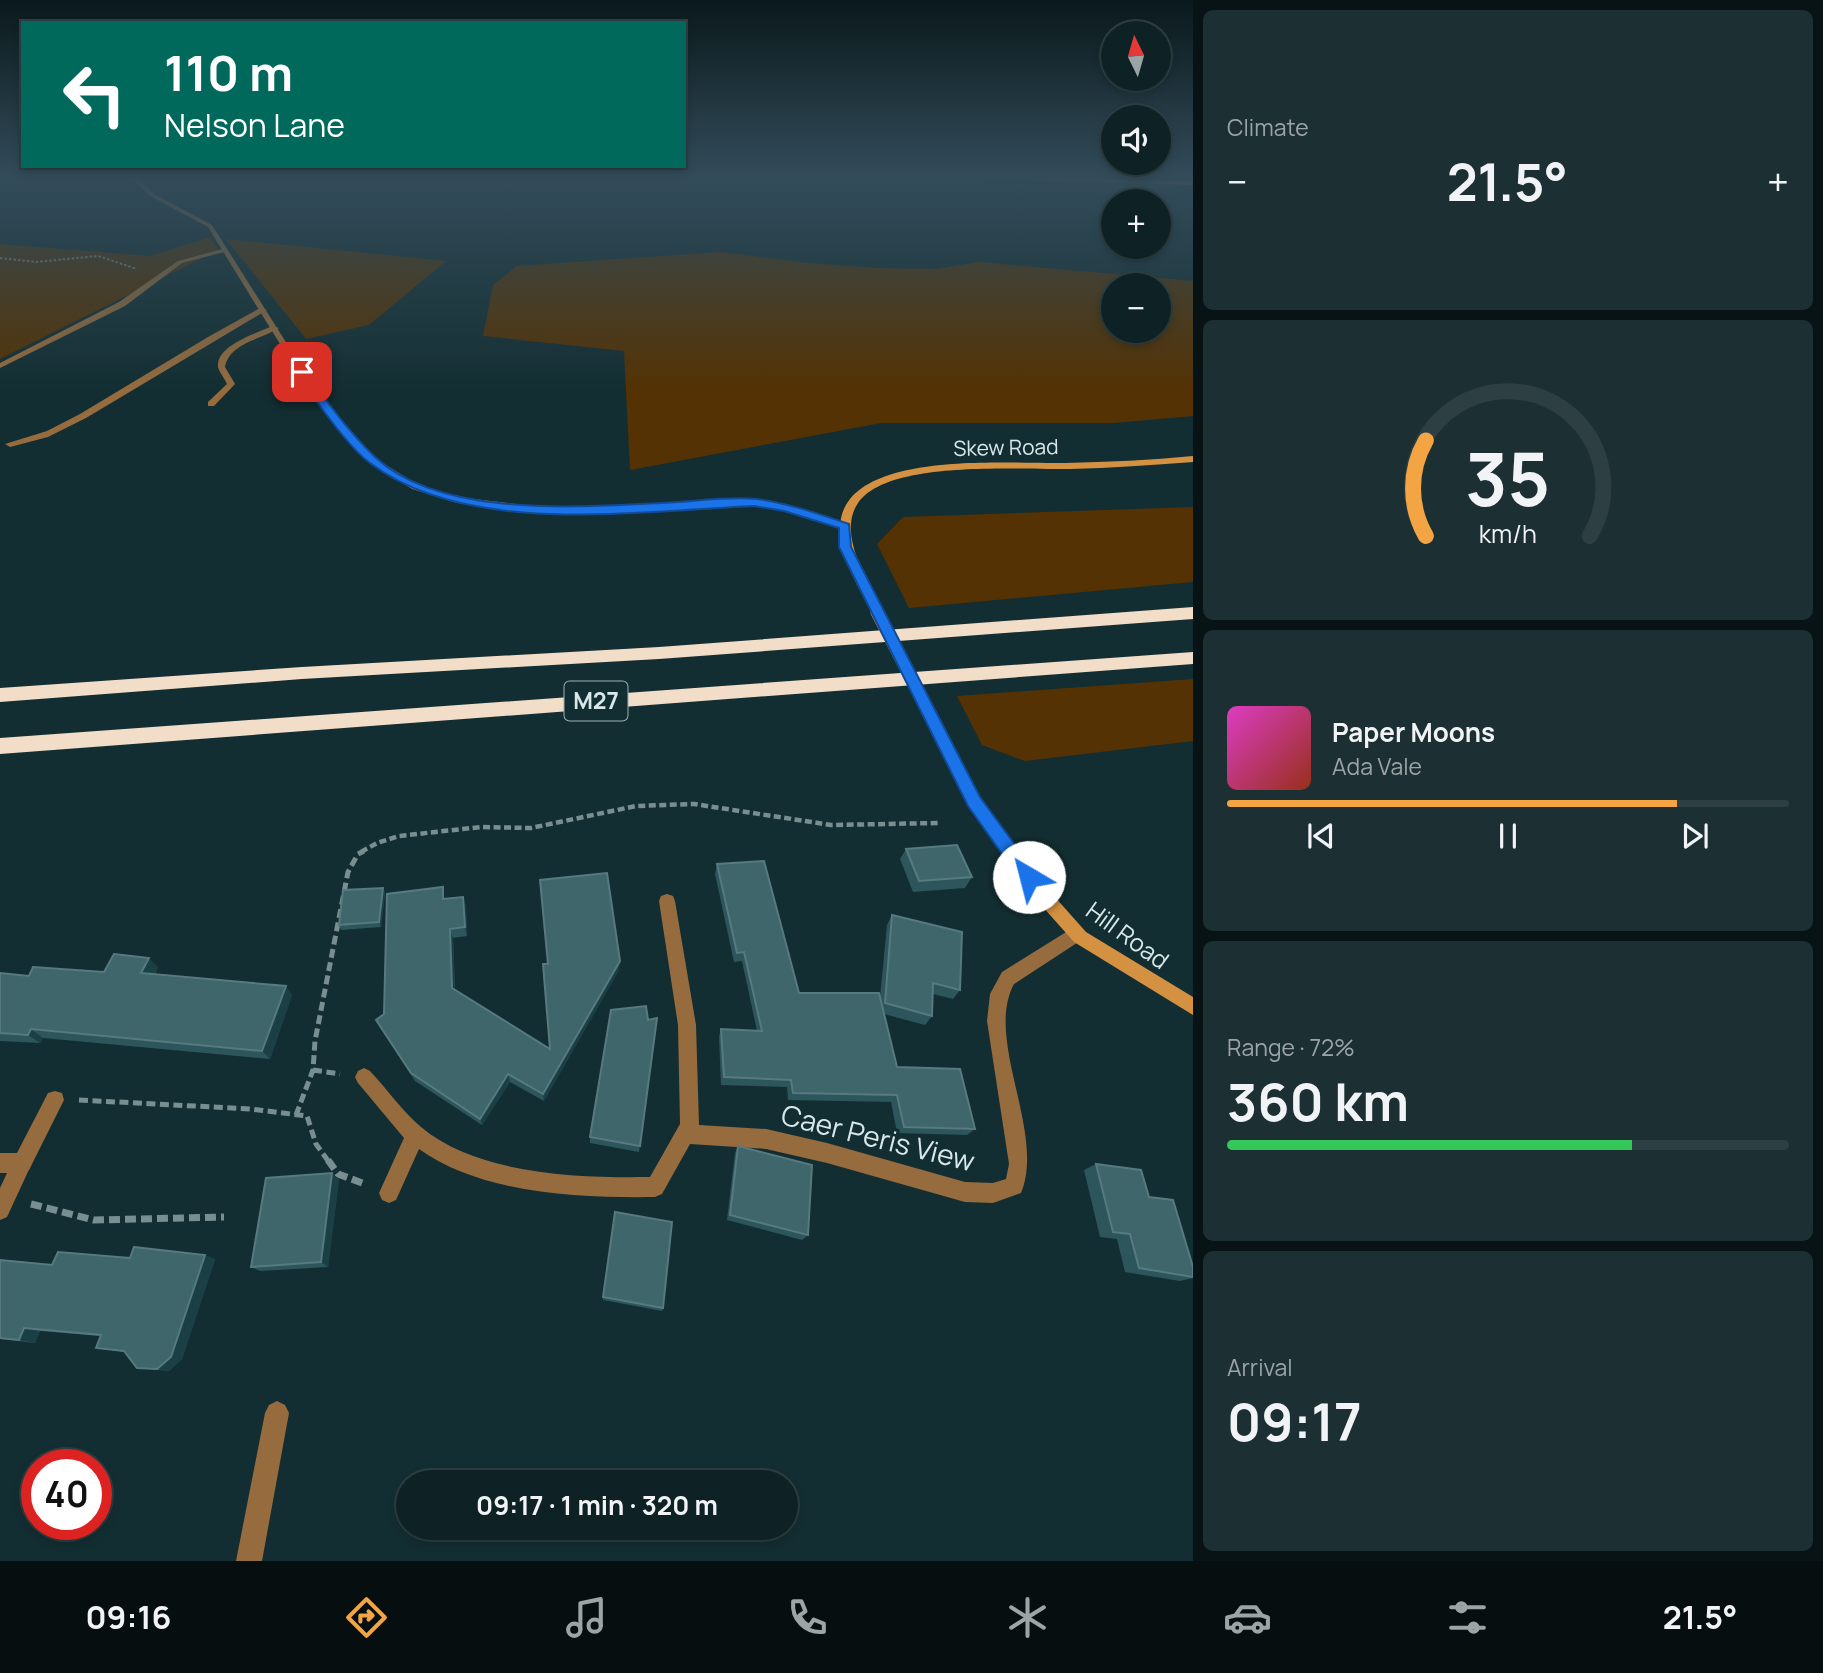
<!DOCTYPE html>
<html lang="en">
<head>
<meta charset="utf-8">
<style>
	body { margin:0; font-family:Manrope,sans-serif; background:#1c2f32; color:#f1f3f6; height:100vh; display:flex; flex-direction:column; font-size:26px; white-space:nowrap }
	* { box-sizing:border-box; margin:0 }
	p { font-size:23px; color:#9ba4a7 }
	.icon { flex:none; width:38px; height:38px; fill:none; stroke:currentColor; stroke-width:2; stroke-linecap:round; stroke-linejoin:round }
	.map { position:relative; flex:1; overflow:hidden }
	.details { display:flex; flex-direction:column; gap:10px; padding:10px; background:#081315; width:630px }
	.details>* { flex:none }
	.banner { position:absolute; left:21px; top:21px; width:665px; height:147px; border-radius:0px; box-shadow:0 4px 10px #0003,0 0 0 2px #2e3f43; background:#00695c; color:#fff; overflow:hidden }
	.needle { width:46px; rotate:355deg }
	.controls { position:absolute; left:1101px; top:21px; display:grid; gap:14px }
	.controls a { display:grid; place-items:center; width:70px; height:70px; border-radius:50%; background:#0e2226; box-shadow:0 4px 10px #0003,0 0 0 2px #2e3f43; font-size:35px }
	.speed { position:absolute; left:21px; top:1449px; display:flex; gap:14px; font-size:35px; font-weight:700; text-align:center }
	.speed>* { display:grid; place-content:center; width:91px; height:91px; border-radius:50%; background:#0e2226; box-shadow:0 4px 10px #0003,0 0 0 2px #2e3f43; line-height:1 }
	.speed .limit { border:10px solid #d22; background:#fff; color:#111 }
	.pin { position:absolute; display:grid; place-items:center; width:60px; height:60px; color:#fff; margin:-30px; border-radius:14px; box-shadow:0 4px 10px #0006 }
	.me { position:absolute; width:77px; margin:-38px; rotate:323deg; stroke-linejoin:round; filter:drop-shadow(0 0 5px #0008) }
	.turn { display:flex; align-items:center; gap:24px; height:147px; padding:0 28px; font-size:32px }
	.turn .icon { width:91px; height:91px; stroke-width:2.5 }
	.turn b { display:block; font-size:49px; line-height:60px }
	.big { font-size:52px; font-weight:700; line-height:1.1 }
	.details .tile { flex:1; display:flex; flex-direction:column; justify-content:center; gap:10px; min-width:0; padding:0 24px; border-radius:10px; background:#1c2f32 }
	.details .dial { align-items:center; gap:0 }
	.dial svg { height:182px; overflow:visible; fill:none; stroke:#2e3f43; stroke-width:7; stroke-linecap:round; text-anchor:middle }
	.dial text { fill:#f1f3f6; stroke:none }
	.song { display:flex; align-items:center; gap:21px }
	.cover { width:84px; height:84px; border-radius:10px; background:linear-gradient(135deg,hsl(310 70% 55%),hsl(10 70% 35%)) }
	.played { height:7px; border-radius:4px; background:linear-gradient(90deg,#f3a443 80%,#2e3f43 80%) }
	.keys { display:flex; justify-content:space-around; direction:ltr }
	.heat { display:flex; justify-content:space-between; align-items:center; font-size:38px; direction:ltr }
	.charge { height:10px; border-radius:5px; background:linear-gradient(90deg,#34c759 72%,#2e3f43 0) }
	.trip { position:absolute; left:396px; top:1470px; width:402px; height:70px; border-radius:35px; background:#0e2226; box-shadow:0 4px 10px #0003,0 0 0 2px #2e3f43; font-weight:700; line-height:70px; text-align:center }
	.menu { display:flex; height:112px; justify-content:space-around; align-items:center; background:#060e0f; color:#9ba4a7 }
	.menu .icon { width:49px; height:49px }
	.menu .current { color:#f3a443 }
	.menu b { font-size:32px; color:#f1f3f6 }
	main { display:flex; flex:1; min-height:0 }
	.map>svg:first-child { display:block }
	.green { fill:#543203; fill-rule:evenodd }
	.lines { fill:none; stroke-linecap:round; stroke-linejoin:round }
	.path-far3 { stroke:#798e91; stroke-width:2; stroke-dasharray:2.5 2; stroke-linecap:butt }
	.path-far2 { stroke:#798e91; stroke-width:4.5; stroke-dasharray:7 3.5; stroke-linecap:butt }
	.path-far1 { stroke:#798e91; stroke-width:5; stroke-dasharray:9 4.5; stroke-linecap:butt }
	.path { stroke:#798e91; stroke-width:7; stroke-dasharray:11 5; stroke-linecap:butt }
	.lane { fill:#966c3e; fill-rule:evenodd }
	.street { fill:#966c3e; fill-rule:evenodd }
	.secondary { fill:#d39141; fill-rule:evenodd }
	.highway { fill:#f2ddc8; fill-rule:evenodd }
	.secondary-bridge-far1 { stroke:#d39141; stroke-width:10 }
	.secondary-bridge { stroke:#d39141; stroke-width:13 }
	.wall { fill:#2c565c }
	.shaded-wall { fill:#1a3f45 }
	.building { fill:#3e666b; stroke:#567a7f; stroke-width:2 }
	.route { fill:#1a73e8; stroke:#114b97; stroke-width:2 }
	.labels { text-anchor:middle; stroke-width:7; stroke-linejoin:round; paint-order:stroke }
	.far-street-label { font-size:21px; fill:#d8e8ea; stroke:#132e32 }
	.shield { fill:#132e32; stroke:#9db0b3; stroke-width:2 }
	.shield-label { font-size:23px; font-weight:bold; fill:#d8e8ea }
	.street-label { font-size:24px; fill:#d8e8ea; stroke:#132e32 }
	.near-street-label { font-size:28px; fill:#d8e8ea; stroke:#132e32 }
</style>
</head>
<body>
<main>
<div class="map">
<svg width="1193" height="1561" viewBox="0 0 1193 1561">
	<rect width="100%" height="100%" fill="#132e32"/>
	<!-- green -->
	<path class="green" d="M 210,237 L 218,250 L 0,359 L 0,244 L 150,256 Z
		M 226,239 L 446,261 L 369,325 L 306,339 Z
		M 721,252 L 807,263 L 877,268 L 935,269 L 979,262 L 1193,281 L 1193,416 L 1114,423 L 881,423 L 630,470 L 624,351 L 483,336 L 493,285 L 517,266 ZM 1113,285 L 1158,285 L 1158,331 L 1113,331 Z
		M 1193,507 L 1193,582 L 909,608 L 877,544 L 903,517 Z
		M 1193,679 L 1193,741 L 1025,761 L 982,745 L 957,696 Z"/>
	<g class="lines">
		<!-- path-far3 -->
		<path class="path-far3" d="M 0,258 L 35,262 L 98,256 L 137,269"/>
		<!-- path-far2 -->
		<path class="path-far2" d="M 361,852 L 377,843 L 399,836 L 481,827 L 531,828 L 636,806 L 694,804 L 831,825 L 939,823"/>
		<!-- path-far1 -->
		<path class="path-far1" d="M 313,1070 L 340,1074
			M 79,1100 L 251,1109 L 307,1116 L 316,1144 L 329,1162
			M 296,1115 L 313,1070 L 315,1041 L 348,872 L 358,854 L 364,851"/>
		<!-- path -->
		<path class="path" d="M 328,1160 L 338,1174 L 365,1184
			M 31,1204 L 94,1220 L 224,1217"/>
		<!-- lane -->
		<path class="lane" d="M 226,248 L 228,251 L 182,263 L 125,306 L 0,368 L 0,363 L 119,302 L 178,261 Z
			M 260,308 L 267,310 L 86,418 L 48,437 L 10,447 L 5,444 L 47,431 L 80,414 L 208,337 Z
			M 272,326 L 279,328 C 262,339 229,343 225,367 L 235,384 L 214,406 L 208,406 L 208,402 L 227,384 C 224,377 217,370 218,364 C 219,345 257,333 272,326 Z
			M 22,1153 L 29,1156 L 32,1163 L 7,1217 L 0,1220 L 0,1188 L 15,1156 Z
			M 277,1401 L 285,1405 L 289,1413 L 262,1561 L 236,1561 L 265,1413 L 269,1405 Z"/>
		<!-- street -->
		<path class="street" d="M 128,175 L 134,175 L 154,194 L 212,225 L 318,393 L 375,458 L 418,485 L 458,497 L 556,509 L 754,499 L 790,506 L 850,526 L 845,529 L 784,511 L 754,505 L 556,515 L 457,503 L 412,489 L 369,462 L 312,396 L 208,227 L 150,196 Z
			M 667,894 L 673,896 L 675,901 L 696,1025 L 699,1125 L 766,1129 L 827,1143 L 965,1182 L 993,1183 L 1006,1179 L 1009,1164 L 987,1021 L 990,994 L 1002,972 L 1071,929 L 1077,927 L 1083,929 L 1085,934 L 1083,939 L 1014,984 C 984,1039 1046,1133 1021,1193 L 993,1203 L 965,1202 L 827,1163 L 766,1149 L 690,1144 L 662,1194 L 655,1197 C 581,1198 481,1194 419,1149 L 396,1200 L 389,1203 L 382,1200 L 379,1193 L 404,1138 L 358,1083 L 355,1077 L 358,1071 L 364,1068 L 370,1071 C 387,1089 402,1111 421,1127 C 478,1175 579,1178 650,1177 L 680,1124 L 678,1025 L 659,901 L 661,896 Z
			M 55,1091 L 62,1093 L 64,1100 L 29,1170 L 22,1173 L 0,1173 L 0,1153 L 17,1153 L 48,1093 Z"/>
		<!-- secondary -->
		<path class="secondary" d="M 937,175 L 1193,181 L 1193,185 L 940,177 Z
			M 1193,456 L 1193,462 C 1152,465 1111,468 1070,469 C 1021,470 888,459 858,503 C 841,528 858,562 869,585 L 867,587 L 859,587 L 857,585 C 846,560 829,525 850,499 C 888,453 1010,464 1065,463 C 1108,462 1151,460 1193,456 Z
			M 940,729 L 945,731 L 979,797 L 1046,887 L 1086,932 L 1193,997 L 1193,1015 L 1074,942 L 1034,897 L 969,805 L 933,734 Z"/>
		<!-- highway -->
		<path class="highway" d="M 1193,607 L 1193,619 L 659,659 L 302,679 L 0,702 L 0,688 L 302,667 L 659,647 Z
			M 1193,652 L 1193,664 L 0,754 L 0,738 Z"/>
		<!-- secondary-bridge-far1 -->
		<path class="secondary-bridge-far1" d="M 863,585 L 878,613"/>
		<!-- secondary-bridge -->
		<path class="secondary-bridge" d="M 877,612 L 940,734"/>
	</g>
	<!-- wall -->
	<path class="wall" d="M 906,849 L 972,877 L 965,888 L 913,892 L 900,859 Z
		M 717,864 L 799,993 L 880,997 L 887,925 L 892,915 L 960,990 L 953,999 L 933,994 L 932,1016 L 925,1025 L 884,1014 L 897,1067 L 975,1129 L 967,1135 L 897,1133 L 891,1102 L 788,1100 L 787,1087 L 721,1085 L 719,1037 L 721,1029 L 757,1031 L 742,961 L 734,962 L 715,874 Z
		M 383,888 L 385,893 L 381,927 L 341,930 L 339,925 Z
		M 446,897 L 446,899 L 463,897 L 466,906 L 467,936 L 453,938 L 455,989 L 550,1049 L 619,970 L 544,1101 L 510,1082 L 482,1125 L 415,1081 L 376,1020 L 384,1014 Z
		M 158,967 L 155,975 L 292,995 L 270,1059 L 43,1038 L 40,1043 L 0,1041 L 0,973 L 29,976 L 104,972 Z
		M 657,1018 L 639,1152 L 590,1143 L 590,1137 Z
		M 738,1146 L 808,1235 L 802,1240 L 727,1220 L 735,1153 Z
		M 1096,1164 L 1149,1197 L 1193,1267 L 1193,1278 L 1180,1281 L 1125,1272 L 1117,1239 L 1100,1237 L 1084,1170 Z
		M 339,1179 L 328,1267 L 260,1271 L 251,1267 Z
		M 615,1212 L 663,1308 L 662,1311 L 603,1300 Z
		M 130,1258 L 215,1259 L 182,1359 L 169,1371 L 137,1368 L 125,1352 L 96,1348 L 101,1336 L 40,1331 L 35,1343 L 0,1339 L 0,1260 L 52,1265 Z"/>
	<!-- shaded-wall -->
	<path class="shaded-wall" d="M 383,888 L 385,893 L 381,927 L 379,922 Z
		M 463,897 L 466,906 L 467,936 L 465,927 Z
		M 450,929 L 453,938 L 455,996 L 452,988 Z
		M 149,958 L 158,967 L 151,983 L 141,973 Z
		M 620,961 L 619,970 L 544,1101 L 543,1094 Z
		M 286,986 L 292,995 L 270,1059 L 262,1051 Z
		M 31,1029 L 43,1038 L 40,1043 L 28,1035 Z
		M 508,1074 L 510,1082 L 482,1125 L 480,1119 Z
		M 332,1173 L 339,1179 L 328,1267 L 321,1262 Z
		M 205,1255 L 215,1259 L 182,1359 L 169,1371 L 157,1369 Z
		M 24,1328 L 40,1331 L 35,1343 L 19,1340 Z"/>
	<!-- building -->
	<path class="building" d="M 957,845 L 972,877 L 919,881 L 906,849 Z
		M 764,861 L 799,993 L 879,993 L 897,1067 L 960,1069 L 975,1129 L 904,1127 L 897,1095 L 793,1093 L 791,1080 L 724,1077 L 721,1029 L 762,1031 L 744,952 L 737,953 L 717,864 Z
		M 607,873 L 620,961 L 543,1094 L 508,1074 L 480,1119 L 411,1073 L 376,1020 L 384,1014 L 387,894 L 443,887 L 443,899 L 463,897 L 465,927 L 450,929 L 452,988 L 550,1049 L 543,964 L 548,964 L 540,880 Z
		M 383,888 L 379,922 L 339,925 L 343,890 Z
		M 892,915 L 962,932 L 960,990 L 933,983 L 932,1016 L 885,1003 Z
		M 114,954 L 149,958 L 141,973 L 286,986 L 262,1051 L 31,1029 L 28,1035 L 0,1033 L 0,973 L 29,976 L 33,967 L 104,972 Z
		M 646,1006 L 648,1020 L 657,1018 L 640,1146 L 590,1137 L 611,1010 Z
		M 738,1146 L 812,1165 L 808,1235 L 730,1215 Z
		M 1096,1164 L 1141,1170 L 1149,1197 L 1173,1200 L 1193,1267 L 1193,1277 L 1139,1268 L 1130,1234 L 1113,1232 Z
		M 332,1173 L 321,1262 L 251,1267 L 266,1178 Z
		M 615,1212 L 672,1222 L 663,1308 L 603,1297 Z
		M 134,1247 L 205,1255 L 171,1357 L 157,1369 L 137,1368 L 124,1351 L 96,1348 L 101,1335 L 24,1328 L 19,1340 L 0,1338 L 0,1260 L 52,1265 L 58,1252 L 130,1258 Z"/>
	<!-- sky -->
	<linearGradient id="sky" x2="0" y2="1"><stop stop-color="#0a191c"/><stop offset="0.45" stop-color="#334c5a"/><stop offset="1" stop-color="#334c5a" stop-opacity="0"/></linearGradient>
	<rect width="1193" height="393" fill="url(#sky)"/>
	<!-- route -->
	<path class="route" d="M 299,370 L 305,370 C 325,400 349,432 375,457 C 441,518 578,507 661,503 C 692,502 726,496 757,499 C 788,503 819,514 849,524 L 851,547 L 980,797 L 1035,872 L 1037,877 L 1035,882 L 1029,884 L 1022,882 L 968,806 L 839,547 L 839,528 L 784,511 L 754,506 C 639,511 467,537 370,463 C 348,447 312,396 297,372 Z"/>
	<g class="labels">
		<!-- far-street labels -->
		<g class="far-street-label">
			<text transform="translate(1006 448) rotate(-1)" y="7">Skew Road</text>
		</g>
		<!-- shield labels -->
		<rect class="shield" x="564.5" y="681.5" width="63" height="39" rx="5"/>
		<g class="shield-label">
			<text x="596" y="709">M27</text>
		</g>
		<!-- street labels -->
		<g class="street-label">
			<text transform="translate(1127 936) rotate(36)" y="8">Hill Road</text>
		</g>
		<!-- near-street labels -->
		<g class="near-street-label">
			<text transform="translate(878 1138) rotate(14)" y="10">Caer Peris View</text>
		</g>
	</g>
</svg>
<div class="controls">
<a><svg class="needle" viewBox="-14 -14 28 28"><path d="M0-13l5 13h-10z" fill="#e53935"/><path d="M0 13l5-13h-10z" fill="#9ba4a7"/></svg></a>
<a><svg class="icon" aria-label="sound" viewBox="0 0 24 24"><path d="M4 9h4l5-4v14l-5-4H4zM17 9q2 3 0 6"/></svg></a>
<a>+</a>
<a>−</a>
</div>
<div class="speed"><div class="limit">40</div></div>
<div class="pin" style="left:302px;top:372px;background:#d93025"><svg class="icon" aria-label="arrive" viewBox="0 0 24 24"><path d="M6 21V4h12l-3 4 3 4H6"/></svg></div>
<svg class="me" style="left:1029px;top:877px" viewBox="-20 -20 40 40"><circle r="19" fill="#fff"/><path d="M0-13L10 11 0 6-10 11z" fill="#1a73e8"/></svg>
<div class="trip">09:17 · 1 min · 320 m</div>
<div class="banner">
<div class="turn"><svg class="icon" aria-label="left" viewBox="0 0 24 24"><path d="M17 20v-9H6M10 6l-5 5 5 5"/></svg><div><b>110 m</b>Nelson Lane</div></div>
</div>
</div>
<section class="details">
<div class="tile"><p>Climate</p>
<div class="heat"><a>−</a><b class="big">21.5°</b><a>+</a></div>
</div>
<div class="tile dial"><svg viewBox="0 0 100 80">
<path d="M14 69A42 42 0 1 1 86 69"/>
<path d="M14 69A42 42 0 0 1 14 27" stroke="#f3a443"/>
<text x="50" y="56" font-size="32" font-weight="700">35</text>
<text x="50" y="72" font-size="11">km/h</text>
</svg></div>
<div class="tile">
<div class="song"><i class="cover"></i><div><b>Paper Moons</b><p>Ada Vale</p></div></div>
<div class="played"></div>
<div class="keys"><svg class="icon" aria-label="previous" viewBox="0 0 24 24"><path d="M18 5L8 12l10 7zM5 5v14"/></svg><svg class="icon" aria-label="pause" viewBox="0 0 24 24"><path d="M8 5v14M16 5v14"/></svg><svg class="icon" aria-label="next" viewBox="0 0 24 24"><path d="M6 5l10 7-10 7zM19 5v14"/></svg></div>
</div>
<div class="tile"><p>Range · 72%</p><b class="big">360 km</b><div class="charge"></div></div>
<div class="tile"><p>Arrival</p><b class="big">09:17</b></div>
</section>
</main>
<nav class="menu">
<b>09:16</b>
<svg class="icon current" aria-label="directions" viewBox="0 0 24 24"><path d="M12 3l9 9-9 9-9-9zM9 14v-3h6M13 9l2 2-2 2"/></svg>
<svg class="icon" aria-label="music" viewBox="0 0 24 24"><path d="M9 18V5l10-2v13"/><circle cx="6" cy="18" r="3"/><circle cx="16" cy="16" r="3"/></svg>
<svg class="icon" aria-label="phone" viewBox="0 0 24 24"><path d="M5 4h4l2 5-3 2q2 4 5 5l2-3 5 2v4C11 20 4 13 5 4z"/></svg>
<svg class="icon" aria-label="climate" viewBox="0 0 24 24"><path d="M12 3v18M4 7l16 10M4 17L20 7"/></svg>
<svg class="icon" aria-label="car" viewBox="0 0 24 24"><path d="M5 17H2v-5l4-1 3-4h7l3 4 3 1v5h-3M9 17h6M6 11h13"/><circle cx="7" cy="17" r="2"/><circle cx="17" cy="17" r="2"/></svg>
<svg class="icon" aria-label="filters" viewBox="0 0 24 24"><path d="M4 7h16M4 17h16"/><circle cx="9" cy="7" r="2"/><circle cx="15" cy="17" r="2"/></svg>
<b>21.5°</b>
</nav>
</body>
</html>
